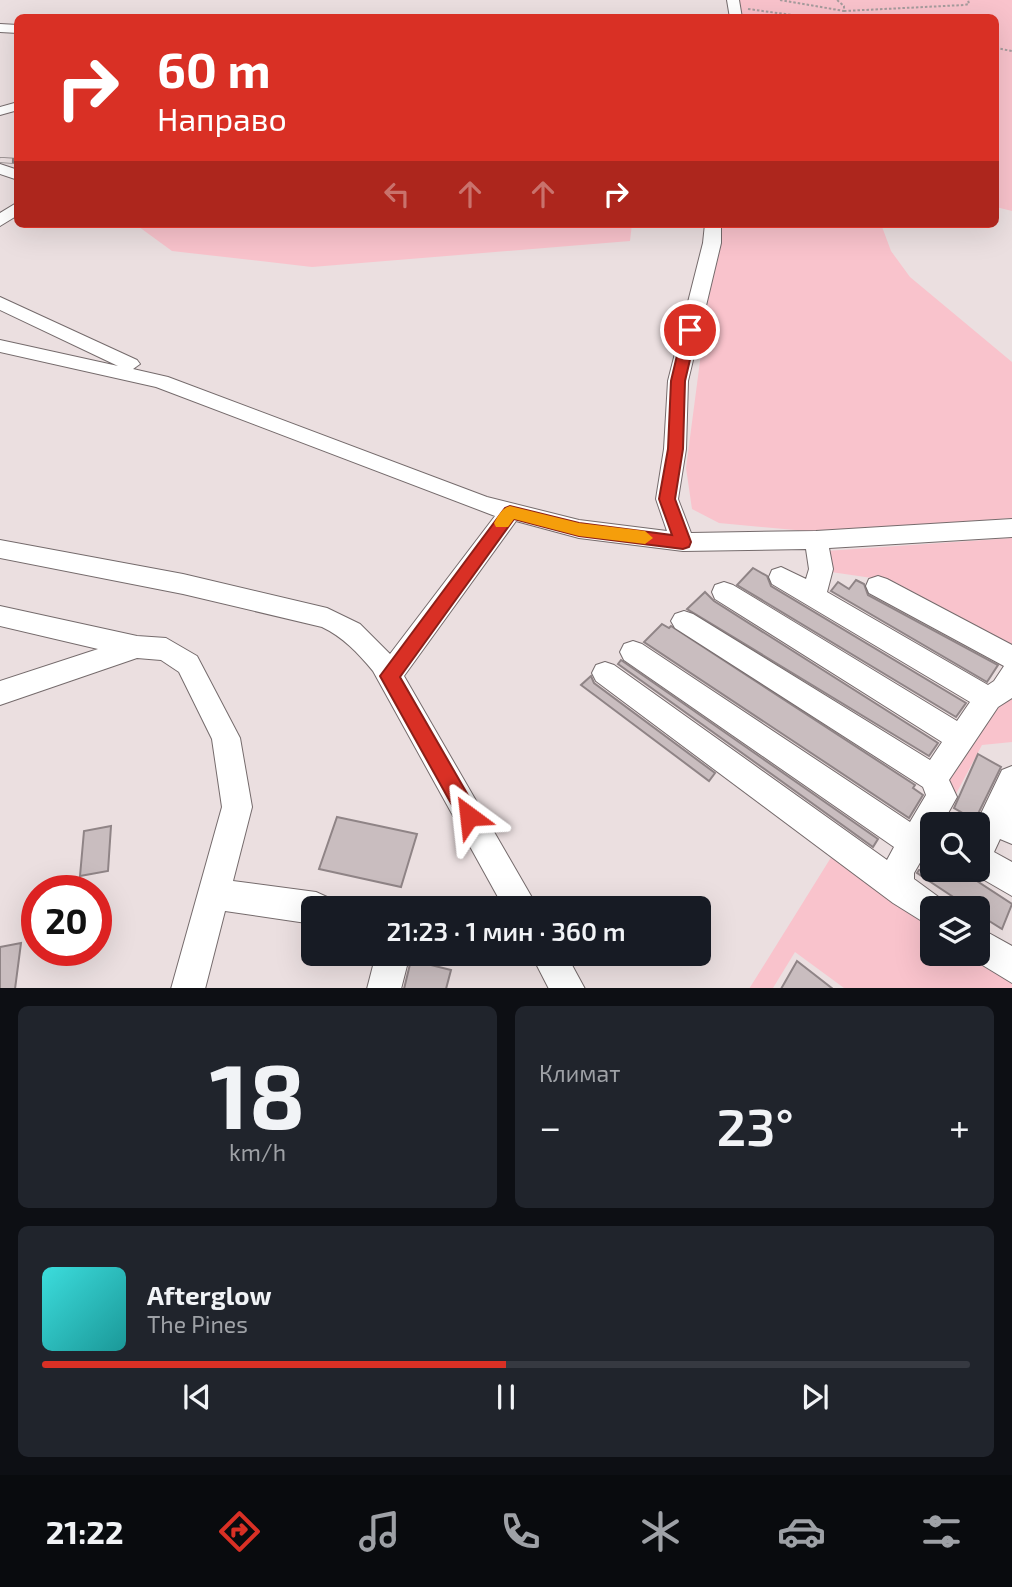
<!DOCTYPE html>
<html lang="ru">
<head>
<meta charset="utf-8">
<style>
	body { margin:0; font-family:"Exo 2",sans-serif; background:#20242c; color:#f1f3f6; height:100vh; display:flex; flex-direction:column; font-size:26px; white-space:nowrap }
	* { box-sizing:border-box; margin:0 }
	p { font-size:23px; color:#9ea1a6 }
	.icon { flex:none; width:38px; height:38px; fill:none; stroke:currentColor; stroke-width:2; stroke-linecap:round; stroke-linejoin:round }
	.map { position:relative; height:988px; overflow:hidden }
	.details { display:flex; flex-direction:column; gap:18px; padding:18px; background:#0d0f14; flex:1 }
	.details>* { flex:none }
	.banner { position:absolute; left:14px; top:14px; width:985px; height:214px; border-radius:10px; box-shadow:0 7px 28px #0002; background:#d93025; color:#fff; overflow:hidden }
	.tools { position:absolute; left:920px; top:812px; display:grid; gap:14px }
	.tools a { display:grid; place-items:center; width:70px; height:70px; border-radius:10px; background:#171b24; box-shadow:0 7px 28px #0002; font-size:35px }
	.speed { position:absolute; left:21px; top:875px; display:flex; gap:14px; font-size:35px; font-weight:700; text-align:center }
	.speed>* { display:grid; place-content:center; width:91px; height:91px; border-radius:50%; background:#171b24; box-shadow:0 7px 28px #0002; line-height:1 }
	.speed .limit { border:10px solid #d22; background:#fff; color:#111 }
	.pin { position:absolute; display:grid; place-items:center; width:60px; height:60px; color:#fff; margin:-30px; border:4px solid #fff; border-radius:50%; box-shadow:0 2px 7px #0007 }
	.me { position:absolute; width:77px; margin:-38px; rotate:330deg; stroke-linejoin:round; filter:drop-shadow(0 0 5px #0008) }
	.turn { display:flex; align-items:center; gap:24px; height:147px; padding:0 28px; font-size:32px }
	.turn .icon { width:91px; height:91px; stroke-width:2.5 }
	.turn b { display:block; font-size:49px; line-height:60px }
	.lanes { display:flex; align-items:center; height:66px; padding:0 28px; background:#0003; justify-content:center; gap:35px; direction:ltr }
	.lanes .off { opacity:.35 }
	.big { font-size:52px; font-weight:600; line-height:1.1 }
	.details .tile { flex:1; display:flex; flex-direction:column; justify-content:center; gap:10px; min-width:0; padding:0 24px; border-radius:10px; background:#20242c }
	.details .dial { align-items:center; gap:0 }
	.dial b { font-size:91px; line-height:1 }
	.song { display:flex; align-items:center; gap:21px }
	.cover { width:84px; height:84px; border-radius:10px; background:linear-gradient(135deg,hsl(180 70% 55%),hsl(180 70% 35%)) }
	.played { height:7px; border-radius:4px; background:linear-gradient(90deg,#d93025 50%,#363941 50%) }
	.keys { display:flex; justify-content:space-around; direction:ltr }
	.heat { display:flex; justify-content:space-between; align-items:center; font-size:38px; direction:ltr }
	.details .tiles { flex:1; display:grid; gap:18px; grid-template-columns:1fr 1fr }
	.tile:last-child { grid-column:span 2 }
	.trip { position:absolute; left:301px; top:896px; width:410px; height:70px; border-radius:10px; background:#171b24; box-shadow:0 7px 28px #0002; font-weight:600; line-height:70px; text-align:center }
	.menu { display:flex; height:112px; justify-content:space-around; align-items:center; background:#090b0e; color:#9ea1a6 }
	.menu .icon { width:49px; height:49px }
	.menu .current { color:#d93025 }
	.menu b { font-size:32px; color:#f1f3f6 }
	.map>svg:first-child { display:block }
	.green { fill:#f9c3cc }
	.building { fill:#c9bdbf; stroke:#8f8486; stroke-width:2 }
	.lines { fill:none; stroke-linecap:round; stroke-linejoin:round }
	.minor-casing { stroke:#756b6c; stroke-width:2 }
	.path { stroke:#a69c9d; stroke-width:2; stroke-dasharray:2.5 2; stroke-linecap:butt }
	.minor { fill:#fff; fill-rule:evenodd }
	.rail-casing { stroke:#8b8384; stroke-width:6 }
	.rail { stroke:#ebdfe0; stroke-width:4.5; stroke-dasharray:12; stroke-linecap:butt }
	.route { fill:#d93025; stroke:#8d1f18; stroke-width:2 }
	.slow { fill:#f59e0b }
</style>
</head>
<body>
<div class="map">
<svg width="1012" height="989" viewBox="0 0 1012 989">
	<rect width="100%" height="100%" fill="#ebdfe0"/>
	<!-- green -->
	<path class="green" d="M 739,0 L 1012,0 L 1012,211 L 996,207 L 996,18 L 740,17 Z
		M 135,224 L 632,224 L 630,241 L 312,267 L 172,251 Z
		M 718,224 L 881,224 L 891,251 L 910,277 L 1012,362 L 1012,518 L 817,532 L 719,523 L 692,509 L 686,468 Z
		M 1012,538 L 1012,649 L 872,578 L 831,572 L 826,551 Z
		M 1012,688 L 1012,742 L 982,745 L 940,824 L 934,824 L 949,799 L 946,780 L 994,703 Z
		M 835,851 L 933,918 L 933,954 L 978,954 L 1012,976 L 1012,988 L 844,988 L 795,952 L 773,988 L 749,989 Z"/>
	<!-- building -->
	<path class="building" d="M 753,568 L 767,576 L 771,586 L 966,703 L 956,717 L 737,585 Z
		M 856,580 L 864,584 L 868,595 L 998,665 L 987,682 L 831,591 L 838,582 L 849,589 Z
		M 705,592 L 714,601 L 938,743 L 929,756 L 687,609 Z
		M 662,624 L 669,628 L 671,626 L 915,785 L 913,788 L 923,795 L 909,818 L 644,642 Z
		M 621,660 L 878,839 L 873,847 L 618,664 Z
		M 591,676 L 594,683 L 715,773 L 709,781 L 581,685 Z
		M 978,754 L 1001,767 L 975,820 L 954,808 Z
		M 337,817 L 417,834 L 401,887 L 319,869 Z
		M 111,826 L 108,871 L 80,876 L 84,831 Z
		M 919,870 L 960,870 L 1012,904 L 1002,929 L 978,914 L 978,908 L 970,908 L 917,873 Z
		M 21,943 L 15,989 L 0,989 L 0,947 Z
		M 411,960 L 451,970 L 446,989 L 404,989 Z
		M 797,961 L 833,989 L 781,989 Z"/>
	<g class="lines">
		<!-- minor casing -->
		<g class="minor-casing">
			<path id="minor" d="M 727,0 L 739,0 L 742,18 L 730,18 Z
				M 0,24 L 18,25 L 18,33 L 0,32 Z
				M 18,102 L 18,110 L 0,115 L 0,107 Z
				M 0,164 L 18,170 L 18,180 L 0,174 Z
				M 18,202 L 18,215 L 0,226 L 0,213 Z
				M 705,224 L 721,224 L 721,243 L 688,381 L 686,449 L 678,499 L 691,533 L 816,531 L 1012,519 L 1012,537 L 829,548 L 833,569 L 827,592 L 988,685 L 994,681 L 1004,666 L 869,593 L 866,586 L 869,579 L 878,576 L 887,579 L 1012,645 L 1012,698 L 998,707 L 949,780 L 957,797 L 942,824 L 933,824 L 933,840 L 914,873 L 914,879 L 944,901 L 948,908 L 933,908 L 933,928 L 893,903 L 596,681 L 592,673 L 596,665 L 605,662 L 614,665 L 887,860 L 894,847 L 624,660 L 620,652 L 624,644 L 633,641 L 642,644 L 910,822 L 926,795 L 923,787 L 675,628 L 671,621 L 675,614 L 684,611 L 693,614 L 930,760 L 942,742 L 715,599 L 712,592 L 715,585 L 724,582 L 733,585 L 957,721 L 970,702 L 772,584 L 769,577 L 772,570 L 781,567 L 806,579 L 809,569 L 806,549 L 683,551 L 579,538 L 516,521 L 404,676 L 538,908 L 504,908 L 373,671 C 358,653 343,637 322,627 L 183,594 L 0,558 L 0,540 L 183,574 L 327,608 L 360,624 L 390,654 L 495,516 L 156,387 L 0,352 L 0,340 L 118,366 L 0,310 L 0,297 L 137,360 L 140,364 L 133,369 L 168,377 L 487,497 L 579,520 L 667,531 L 656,499 L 664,449 L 668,381 L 703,243 Z
				M 0,606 L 137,636 L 166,638 L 197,656 L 240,738 L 252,807 L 233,881 L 316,892 L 327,897 L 332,908 L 313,908 L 313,924 L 225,911 L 205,989 L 171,989 L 222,807 L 212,739 L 179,672 L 161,660 L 137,658 L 0,705 L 0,681 L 98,649 L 0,626 Z
				M 1012,766 L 1012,844 L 1000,839 L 994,852 L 1012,862 L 1012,896 L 967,870 L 978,870 L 978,824 L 976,824 L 1002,770 Z
				M 978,927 L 1012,946 L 1012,983 L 966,955 L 978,954 Z
				M 376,954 L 410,954 L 401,989 L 367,989 Z
				M 531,954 L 566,954 L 585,989 L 549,989 Z"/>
		</g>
		<!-- path -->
		<path class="path" d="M 780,0 L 844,11 L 844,6 L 837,0
			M 748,9 L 814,18
			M 844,11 L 964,5 L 969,4 L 968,0
			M 996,48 L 1012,51"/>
		<!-- minor -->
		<use href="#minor" class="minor"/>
		<!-- rail casing -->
		<g class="rail-casing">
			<path id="rail" d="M 0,160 L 18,161"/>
		</g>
		<!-- rail -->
		<use href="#rail" class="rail"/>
	</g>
	<!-- route -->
	<path class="route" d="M 690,326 L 697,330 L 685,381 L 683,449 L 675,499 L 691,542 L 689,547 L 683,549 L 579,536 L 514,519 L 400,677 L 480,816 L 476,823 L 469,826 L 462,823 L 380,676 L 505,508 L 510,506 L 579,523 L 672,535 L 659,499 L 668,449 L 671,381 L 683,330 Z"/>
	<!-- slow -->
	<path class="slow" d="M 510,506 L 579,523 L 645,531 L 653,538 L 645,544 L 579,536 L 514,519 L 508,527 L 496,527 L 494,523 C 498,516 502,508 510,506 Z"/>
</svg>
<div class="tools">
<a><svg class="icon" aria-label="search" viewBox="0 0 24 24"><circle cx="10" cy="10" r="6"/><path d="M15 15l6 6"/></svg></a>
<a><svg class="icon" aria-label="layers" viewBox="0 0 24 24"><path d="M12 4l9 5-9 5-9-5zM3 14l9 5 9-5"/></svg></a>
</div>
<div class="speed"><div class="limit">20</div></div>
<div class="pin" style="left:690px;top:330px;background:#d93025"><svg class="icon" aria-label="arrive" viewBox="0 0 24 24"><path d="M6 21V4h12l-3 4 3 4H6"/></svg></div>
<svg class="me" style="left:469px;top:816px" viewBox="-20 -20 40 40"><path d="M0-17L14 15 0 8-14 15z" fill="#d93025" stroke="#fff" stroke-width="4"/></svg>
<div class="trip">21:23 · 1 мин · 360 m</div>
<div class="banner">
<div class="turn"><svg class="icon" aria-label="right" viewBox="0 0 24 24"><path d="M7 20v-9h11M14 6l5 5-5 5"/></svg><div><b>60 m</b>Направо</div></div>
<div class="lanes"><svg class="icon off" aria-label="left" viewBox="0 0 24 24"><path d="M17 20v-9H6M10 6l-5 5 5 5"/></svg><svg class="icon off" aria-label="ahead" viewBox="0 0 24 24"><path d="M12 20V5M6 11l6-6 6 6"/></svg><svg class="icon off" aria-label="ahead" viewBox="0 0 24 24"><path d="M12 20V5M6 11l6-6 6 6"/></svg><svg class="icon" aria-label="right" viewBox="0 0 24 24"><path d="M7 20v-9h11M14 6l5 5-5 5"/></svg></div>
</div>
</div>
<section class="details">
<div class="tiles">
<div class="tile dial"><b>18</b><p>km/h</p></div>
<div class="tile"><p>Климат</p>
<div class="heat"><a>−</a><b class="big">23°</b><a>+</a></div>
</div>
<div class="tile">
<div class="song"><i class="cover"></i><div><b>Afterglow</b><p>The Pines</p></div></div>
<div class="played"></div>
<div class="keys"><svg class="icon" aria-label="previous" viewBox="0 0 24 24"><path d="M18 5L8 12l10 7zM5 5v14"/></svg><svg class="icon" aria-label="pause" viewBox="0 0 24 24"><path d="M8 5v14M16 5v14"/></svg><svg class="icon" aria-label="next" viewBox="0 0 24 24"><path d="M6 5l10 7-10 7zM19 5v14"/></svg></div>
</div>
</div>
</section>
<nav class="menu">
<b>21:22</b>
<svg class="icon current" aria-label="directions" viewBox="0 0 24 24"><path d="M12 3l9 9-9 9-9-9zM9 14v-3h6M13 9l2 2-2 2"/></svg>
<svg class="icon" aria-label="music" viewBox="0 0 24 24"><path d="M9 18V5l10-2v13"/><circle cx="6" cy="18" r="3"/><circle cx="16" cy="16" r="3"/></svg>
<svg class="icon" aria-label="phone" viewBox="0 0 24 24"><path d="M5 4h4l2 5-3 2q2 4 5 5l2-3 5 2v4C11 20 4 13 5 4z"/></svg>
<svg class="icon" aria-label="climate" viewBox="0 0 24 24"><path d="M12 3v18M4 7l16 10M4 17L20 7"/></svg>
<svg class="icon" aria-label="car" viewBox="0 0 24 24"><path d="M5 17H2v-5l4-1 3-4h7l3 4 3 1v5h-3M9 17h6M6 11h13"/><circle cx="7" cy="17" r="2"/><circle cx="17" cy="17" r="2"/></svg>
<svg class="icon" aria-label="filters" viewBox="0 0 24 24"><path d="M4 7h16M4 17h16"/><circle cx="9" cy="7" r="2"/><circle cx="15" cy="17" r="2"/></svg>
</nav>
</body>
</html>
